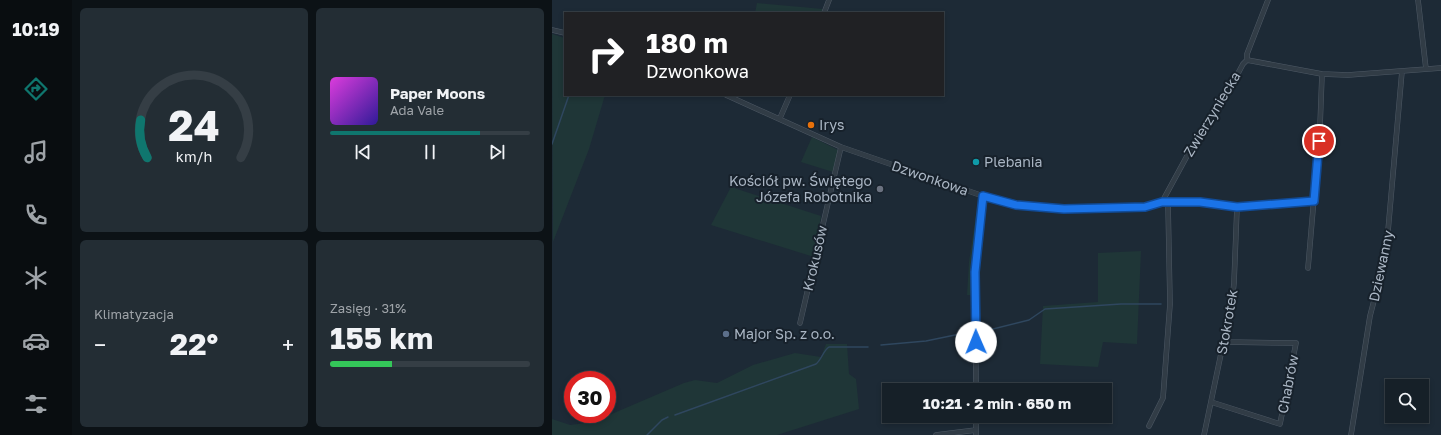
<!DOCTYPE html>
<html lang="pl">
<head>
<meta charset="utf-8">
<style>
	body { margin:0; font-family:"Golos Text",sans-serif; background:#232d34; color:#f1f3f6; height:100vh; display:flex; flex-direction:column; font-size:15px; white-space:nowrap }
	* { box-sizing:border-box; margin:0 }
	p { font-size:13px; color:#9ea3a8 }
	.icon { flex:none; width:22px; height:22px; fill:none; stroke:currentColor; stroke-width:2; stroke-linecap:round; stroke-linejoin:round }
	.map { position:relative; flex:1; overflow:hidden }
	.drawer { display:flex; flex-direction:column; gap:8px; padding:8px; background:#0c1216; width:480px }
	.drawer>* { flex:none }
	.guide { position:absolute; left:12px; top:12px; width:380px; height:84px; border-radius:0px; box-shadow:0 2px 6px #0003,0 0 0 1px #353e45; background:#202124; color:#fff; overflow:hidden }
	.fabs { position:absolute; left:833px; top:379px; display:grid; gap:8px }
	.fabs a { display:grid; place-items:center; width:44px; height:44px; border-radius:0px; background:#162028; box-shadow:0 2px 6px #0003,0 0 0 1px #353e45; font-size:20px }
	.speed { position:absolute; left:12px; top:371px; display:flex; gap:8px; font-size:20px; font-weight:700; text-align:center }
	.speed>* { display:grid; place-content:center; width:52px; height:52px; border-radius:50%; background:#162028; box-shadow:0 2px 6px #0003,0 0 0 1px #353e45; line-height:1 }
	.speed .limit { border:6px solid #d22; background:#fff; color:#111 }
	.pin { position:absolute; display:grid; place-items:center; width:34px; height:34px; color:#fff; margin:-17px; border:2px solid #fff; border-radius:50%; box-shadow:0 1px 4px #0007 }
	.me { position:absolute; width:44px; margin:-22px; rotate:359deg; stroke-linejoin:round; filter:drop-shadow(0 0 3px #0008) }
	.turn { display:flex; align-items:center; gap:14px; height:84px; padding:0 16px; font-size:18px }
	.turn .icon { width:52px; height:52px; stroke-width:2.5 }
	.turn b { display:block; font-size:28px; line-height:34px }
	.big { font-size:30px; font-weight:700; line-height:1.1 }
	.drawer .tile { flex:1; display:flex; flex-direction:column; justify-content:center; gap:6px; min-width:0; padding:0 14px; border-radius:6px; background:#232d34 }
	.drawer .dial { align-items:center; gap:0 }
	.dial svg { height:104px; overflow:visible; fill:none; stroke:#353e45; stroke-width:7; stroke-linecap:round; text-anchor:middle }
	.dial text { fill:#f1f3f6; stroke:none }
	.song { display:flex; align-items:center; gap:12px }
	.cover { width:48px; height:48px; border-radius:6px; background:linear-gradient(135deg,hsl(300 70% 55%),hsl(250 70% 35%)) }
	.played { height:4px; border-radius:2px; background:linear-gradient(90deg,#0f766e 75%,#353e45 75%) }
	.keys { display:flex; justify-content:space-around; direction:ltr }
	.heat { display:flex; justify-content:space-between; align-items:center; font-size:22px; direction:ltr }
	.charge { height:6px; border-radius:3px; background:linear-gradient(90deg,#34c759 31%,#353e45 0) }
	.drawer .tiles { flex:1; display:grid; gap:8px; grid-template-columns:repeat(2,1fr) }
	.trip { position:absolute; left:330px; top:383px; width:230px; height:40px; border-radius:0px; background:#162028; box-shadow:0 2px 6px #0003,0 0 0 1px #353e45; font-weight:700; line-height:40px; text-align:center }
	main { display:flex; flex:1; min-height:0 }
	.tab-bar { display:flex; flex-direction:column; width:72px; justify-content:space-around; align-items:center; background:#090d10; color:#9ea3a8 }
	.tab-bar .icon { width:28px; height:28px }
	.tab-bar .on { color:#0f766e }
	.tab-bar b { font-size:18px; color:#f1f3f6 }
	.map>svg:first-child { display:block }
	.green { fill:#1f3637 }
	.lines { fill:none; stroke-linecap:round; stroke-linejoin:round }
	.stream { stroke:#2f475f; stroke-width:1.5 }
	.minor-casing { stroke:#4e5965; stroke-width:5.5 }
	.minor { stroke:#313c46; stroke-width:4.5 }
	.route-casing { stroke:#114b97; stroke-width:10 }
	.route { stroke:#1a73e8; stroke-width:7 }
	.food-dot { fill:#e8710a; stroke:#17212b; stroke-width:1.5 }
	.culture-dot { fill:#0f9aa8; stroke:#17212b; stroke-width:1.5 }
	.worship-dot { fill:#6b7280; stroke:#17212b; stroke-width:1.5 }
	.service-dot { fill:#5c6f8a; stroke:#17212b; stroke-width:1.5 }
	.labels { text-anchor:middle; stroke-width:4; stroke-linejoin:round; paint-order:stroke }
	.street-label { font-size:14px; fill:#aab6c4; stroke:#17212b }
	.poi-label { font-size:14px; fill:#aab6c4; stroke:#17212b; text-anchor:start }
</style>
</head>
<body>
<main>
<nav class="tab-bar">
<b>10:19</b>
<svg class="icon on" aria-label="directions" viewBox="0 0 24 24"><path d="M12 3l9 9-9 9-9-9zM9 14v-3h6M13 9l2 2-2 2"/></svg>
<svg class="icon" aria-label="music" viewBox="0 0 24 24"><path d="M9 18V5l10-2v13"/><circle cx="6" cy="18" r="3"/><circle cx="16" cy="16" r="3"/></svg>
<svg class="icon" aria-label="phone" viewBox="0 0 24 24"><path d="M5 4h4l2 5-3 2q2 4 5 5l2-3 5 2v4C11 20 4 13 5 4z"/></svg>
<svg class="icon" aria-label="climate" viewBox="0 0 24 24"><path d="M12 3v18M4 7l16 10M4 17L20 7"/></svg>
<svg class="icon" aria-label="car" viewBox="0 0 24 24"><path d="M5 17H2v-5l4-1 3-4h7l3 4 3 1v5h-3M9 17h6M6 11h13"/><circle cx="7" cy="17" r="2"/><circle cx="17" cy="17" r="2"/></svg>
<svg class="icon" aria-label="filters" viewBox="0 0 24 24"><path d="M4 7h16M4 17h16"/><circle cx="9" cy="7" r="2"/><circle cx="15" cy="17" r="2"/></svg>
</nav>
<section class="drawer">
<div class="tiles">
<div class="tile dial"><svg viewBox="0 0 100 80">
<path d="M14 69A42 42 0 1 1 86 69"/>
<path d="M14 69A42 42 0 0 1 9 40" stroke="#0f766e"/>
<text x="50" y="56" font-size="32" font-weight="700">24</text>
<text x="50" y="72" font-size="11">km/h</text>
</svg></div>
<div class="tile">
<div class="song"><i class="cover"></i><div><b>Paper Moons</b><p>Ada Vale</p></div></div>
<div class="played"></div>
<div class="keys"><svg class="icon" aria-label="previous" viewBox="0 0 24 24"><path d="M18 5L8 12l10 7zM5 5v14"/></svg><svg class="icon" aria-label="pause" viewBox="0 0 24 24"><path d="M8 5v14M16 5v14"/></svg><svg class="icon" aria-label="next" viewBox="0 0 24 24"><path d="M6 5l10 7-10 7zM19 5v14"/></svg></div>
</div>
<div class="tile"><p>Klimatyzacja</p>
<div class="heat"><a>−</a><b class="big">22°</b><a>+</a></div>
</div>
<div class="tile"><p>Zasięg · 31%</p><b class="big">155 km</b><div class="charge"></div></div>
</div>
</section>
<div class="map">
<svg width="889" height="435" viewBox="0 0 889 435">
	<rect width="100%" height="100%" fill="#1d2a36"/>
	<!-- green -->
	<path class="green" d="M 205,3 L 271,9 L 269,13 L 203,13 Z
		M 0,34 L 13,38 L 13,95 L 53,95 L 37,149 L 1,242 Z
		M 260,137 L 286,150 L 281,172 L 249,162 Z
		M 179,187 L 269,216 L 262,257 L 159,225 Z
		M 426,200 L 425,207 L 427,208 L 421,263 L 420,295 L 415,295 L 417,262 Z
		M 589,251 L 585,344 L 551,342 L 546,367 L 488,364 L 491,306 L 546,302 L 546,253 Z
		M 274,344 L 295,344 L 297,374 L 304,379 L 307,409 L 225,435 L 0,435 L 0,419 L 18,425 L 41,422 L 132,383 L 143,380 L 165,383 L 201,365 L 243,353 L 269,357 Z"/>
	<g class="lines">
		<!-- stream -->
		<path class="stream" d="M 0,144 L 17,95
			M 429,332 L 477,320 L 493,309 L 569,304 L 609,304
			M 329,345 L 374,341 L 403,335 L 418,335
			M 123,415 L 264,364 C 270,359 271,351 277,347 L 316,347
			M 95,435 L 110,420 L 116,417"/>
		<!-- minor casing -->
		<g class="minor-casing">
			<path id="minor" d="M 866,0 L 874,69
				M 272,13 L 277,0
				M 0,30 L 13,33
				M 695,60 L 695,54 L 716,0
				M 174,95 L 289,147 L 431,196 L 464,205 L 512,209 L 593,207 L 610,202 L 648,202 L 685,207 L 762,201
				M 228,118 L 238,95
				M 610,202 L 641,145 L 669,105 L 691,64 L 695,60 L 770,74 L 796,75 L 889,68
				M 756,268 L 768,127 L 770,74
				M 248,323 L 289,147
				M 424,390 L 423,272 L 431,196
				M 659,402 L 728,424 L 744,343 L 672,342
				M 424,416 L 424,435
				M 597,426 L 611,398 L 618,304 L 616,202
				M 384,435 L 424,430
				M 652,435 L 680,301 L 682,283 L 685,207
				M 799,435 L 818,316 L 834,254 L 850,71"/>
		</g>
		<!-- minor -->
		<use href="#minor" class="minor"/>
	</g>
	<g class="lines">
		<!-- route casing -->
		<g class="route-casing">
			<path id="route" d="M 424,342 L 423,272 L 431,196 L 464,205 L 512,209 L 593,207 L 610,202 L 648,202 L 685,207 L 762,201 L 767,141"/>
		</g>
		<!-- route -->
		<use href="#route" class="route"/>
	</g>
	<!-- markers -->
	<circle class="food-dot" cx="259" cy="125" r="4"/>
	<circle class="culture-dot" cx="424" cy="162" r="4"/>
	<circle class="worship-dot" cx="328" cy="189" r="4"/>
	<circle class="service-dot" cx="174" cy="334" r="4"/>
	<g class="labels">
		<!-- street labels -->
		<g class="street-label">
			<text transform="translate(660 114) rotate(-59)" y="5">Zwierzyniecka</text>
			<text transform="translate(378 178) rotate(19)" y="5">Dzwonkowa</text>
			<text transform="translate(263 258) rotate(-77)" y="5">Krokusów</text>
			<text transform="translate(829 266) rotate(-78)" y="5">Dziewanny</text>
			<text transform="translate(675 322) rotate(-80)" y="5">Stokrotek</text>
			<text transform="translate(736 384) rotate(-79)" y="5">Chabrów</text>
		</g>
		<!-- poi labels -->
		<g class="poi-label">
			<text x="267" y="130">Irys</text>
			<text x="432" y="167">Plebania</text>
			<text x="320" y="186" text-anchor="end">Kościół pw. Świętego<tspan x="320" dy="16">Józefa Robotnika</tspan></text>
			<text x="182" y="339">Major Sp. z o.o.</text>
		</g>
	</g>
</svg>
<div class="fabs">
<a><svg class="icon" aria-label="search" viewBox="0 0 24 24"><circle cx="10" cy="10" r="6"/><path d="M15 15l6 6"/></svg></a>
</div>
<div class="speed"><div class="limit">30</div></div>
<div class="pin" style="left:767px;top:141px;background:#d93025"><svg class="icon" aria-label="arrive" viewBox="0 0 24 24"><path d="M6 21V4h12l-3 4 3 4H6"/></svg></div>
<svg class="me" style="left:424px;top:342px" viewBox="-20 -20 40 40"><circle r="19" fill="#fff"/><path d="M0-13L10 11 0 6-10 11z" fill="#1a73e8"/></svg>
<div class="trip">10:21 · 2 min · 650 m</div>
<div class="guide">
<div class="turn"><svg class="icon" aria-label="right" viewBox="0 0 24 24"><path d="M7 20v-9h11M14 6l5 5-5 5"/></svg><div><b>180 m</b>Dzwonkowa</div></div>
</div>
</div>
</main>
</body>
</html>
